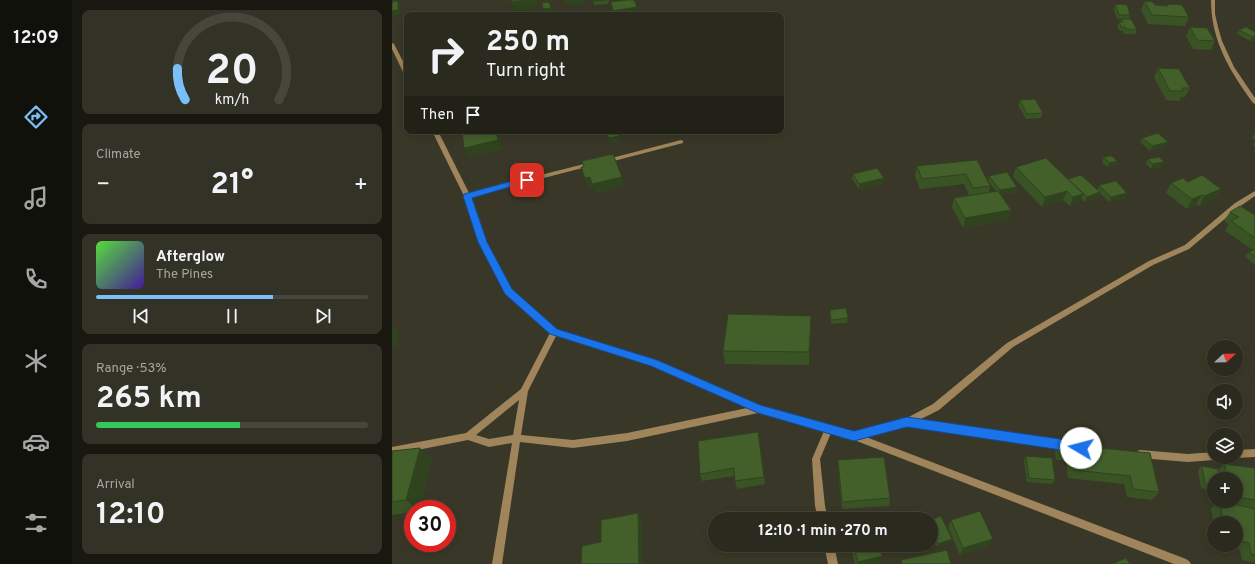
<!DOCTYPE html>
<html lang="en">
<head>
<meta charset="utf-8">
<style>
	body { margin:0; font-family:Overpass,sans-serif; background:#333227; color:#f1f3f6; height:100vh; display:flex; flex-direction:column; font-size:15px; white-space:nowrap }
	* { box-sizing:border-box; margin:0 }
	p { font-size:13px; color:#a6a7a4 }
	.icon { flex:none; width:22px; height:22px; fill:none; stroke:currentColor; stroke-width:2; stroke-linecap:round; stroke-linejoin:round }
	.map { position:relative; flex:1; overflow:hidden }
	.sheet { display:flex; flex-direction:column; gap:10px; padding:10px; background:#181710; width:320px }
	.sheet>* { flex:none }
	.hud { position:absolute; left:12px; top:12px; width:380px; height:122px; border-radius:8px; box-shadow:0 2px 10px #0003,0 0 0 1px #47463c; background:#2b2a1e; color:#f1f3f6; overflow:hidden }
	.needle { width:26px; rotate:68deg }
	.fabs { position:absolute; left:815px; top:340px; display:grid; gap:8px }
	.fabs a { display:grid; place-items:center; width:36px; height:36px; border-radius:50%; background:#2b2a1e; box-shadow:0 2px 10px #0003,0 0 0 1px #47463c; font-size:20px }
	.speed { position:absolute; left:12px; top:500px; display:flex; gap:8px; font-size:20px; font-weight:700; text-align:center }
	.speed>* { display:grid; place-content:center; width:52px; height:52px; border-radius:50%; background:#2b2a1e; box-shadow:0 2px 10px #0003,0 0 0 1px #47463c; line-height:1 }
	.speed .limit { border:6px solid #d22; background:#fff; color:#111 }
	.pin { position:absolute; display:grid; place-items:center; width:34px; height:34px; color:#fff; margin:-17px; border-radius:8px; box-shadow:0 2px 6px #0006 }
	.me { position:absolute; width:44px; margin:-22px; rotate:278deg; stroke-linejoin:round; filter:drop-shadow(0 0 3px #0008) }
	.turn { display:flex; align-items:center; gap:14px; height:84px; padding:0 16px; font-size:18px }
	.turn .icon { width:52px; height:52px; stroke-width:2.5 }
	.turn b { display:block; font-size:28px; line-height:34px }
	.then { display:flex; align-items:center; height:38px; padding:0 16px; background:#0003; gap:8px; font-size:15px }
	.big { font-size:30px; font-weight:700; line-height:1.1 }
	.sheet .tile { flex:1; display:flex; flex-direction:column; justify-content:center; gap:6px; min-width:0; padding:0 14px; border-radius:8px; background:#333227 }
	.sheet .dial { align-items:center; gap:0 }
	.dial svg { height:104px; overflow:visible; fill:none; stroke:#47463c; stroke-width:7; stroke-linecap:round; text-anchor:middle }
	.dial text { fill:#f1f3f6; stroke:none }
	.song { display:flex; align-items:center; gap:12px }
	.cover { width:48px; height:48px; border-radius:6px; background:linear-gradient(135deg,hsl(110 70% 55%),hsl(260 70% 35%)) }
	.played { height:4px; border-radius:2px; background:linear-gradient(90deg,#7abff8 65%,#47463c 65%) }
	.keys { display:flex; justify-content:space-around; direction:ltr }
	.heat { display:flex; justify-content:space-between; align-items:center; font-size:22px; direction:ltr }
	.charge { height:6px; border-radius:3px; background:linear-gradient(90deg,#34c759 53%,#47463c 0) }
	.trip { position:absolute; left:316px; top:512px; width:230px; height:40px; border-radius:20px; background:#2b2a1e; box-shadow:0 2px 10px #0003,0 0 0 1px #47463c; font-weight:700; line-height:40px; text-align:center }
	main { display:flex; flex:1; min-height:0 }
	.menu { display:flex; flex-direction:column; width:72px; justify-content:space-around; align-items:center; background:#11110c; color:#a6a7a4 }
	.menu .icon { width:28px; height:28px }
	.menu .selected { color:#7abff8 }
	.menu b { font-size:18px; color:#f1f3f6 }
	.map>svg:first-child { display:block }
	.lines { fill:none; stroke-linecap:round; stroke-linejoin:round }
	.minor { fill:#a0845b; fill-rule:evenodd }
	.wall { fill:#3a5325 }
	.shaded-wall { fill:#2f431e }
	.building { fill:#43602b; stroke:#2f431e }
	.route { fill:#1a73e8; stroke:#114b97 }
</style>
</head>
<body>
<main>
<nav class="menu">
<b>12:09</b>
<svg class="icon selected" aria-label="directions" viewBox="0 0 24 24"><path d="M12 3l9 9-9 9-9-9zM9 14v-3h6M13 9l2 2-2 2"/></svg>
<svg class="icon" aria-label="music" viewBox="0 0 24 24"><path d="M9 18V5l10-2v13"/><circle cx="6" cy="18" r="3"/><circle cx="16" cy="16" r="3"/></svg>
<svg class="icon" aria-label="phone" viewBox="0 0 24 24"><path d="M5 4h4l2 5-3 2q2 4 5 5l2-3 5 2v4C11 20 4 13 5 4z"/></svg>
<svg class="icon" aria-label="climate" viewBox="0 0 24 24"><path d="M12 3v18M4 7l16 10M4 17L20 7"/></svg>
<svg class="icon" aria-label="car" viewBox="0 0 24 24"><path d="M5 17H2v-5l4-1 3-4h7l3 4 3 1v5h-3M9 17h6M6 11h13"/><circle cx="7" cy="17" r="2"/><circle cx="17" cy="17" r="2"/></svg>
<svg class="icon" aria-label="filters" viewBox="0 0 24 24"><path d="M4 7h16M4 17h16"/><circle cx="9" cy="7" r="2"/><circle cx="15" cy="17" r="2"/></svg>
</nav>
<section class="sheet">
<div class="tile dial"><svg viewBox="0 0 100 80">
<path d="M14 69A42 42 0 1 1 86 69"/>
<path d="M14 69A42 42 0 0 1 8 45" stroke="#7abff8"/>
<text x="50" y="56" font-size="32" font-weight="700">20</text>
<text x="50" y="72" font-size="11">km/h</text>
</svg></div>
<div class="tile"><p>Climate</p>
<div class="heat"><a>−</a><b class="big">21°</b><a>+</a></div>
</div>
<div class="tile">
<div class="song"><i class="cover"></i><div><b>Afterglow</b><p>The Pines</p></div></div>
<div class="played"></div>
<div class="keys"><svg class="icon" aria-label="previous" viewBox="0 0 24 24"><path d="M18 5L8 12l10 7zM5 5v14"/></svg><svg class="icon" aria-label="pause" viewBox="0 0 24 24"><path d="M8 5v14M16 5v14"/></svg><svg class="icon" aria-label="next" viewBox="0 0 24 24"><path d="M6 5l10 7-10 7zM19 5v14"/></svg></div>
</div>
<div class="tile"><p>Range · 53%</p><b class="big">265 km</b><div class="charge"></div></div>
<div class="tile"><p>Arrival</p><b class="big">12:10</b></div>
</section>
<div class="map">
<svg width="863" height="564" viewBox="0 0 863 564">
	<rect width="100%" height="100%" fill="#393828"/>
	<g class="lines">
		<!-- minor -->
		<path class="minor" d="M 819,0 L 823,0 L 823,14 L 826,27 L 830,41 L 842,67 L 863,98 L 863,104 L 861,103 C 838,71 819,41 819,0 Z
			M 0,43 L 2,44 L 15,69 L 15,76 L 12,74 L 0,49 Z
			M 40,131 L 46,131 L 77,193 L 200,162 L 203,164 L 202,165 L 79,197 L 94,242 L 119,290 L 165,330 L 265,361 L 367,406 L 462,432 L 513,419 L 541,404 L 615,343 L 757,261 L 793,245 L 843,203 L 863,191 L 863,196 L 847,207 L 797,249 L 761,265 L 621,347 L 547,410 L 527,420 L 677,442 L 680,443 L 681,446 L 680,449 L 677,450 L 515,426 L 474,437 L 794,559 L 797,561 L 799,564 L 782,564 L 462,440 L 439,433 L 428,459 L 433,506 L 436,519 L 426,519 L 423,506 L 420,459 L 432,431 L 366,413 L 235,441 L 181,448 L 128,442 L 110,564 L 100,564 L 120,443 L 97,447 L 76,440 L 0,455 L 0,447 L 74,433 L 129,389 L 158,333 L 113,294 L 88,242 L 72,196 ZM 164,336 L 260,366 L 355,408 L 235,433 L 181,440 L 129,435 L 136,391 ZM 127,400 L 121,435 L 97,439 L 84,435 Z
			M 289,140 L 291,141 L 291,143 L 214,163 L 211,161 L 212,160 Z
			M 863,449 L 863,457 L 844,458 L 841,457 L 844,457 L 844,450 Z
			M 748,450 L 796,454 L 822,452 L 822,457 L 826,457 L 825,459 L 822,460 L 796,462 L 748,458 L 745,457 L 744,454 L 745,451 Z
			M 432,545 L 442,545 L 446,564 L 436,564 Z"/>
	</g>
	<!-- wall -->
	<path class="wall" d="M 217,0 L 216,4 L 202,5 L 201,1 Z
		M 753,1 L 763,5 L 774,6 L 775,4 L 797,17 L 793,26 L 756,24 L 749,10 Z
		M 723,4 L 738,15 L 737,19 L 745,30 L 743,34 L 732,34 L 731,31 L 728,31 L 725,26 L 727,22 L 728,22 L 729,19 L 725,19 L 722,9 Z
		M 798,27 L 823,41 L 819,50 L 801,49 L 794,36 Z
		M 847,30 L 863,32 L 863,40 L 858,41 L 845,34 Z
		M 766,68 L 798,88 L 793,97 L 789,97 L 787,101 L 774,100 L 762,77 Z
		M 628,100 L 651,113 L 649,118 L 634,119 L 626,105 Z
		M 863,133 L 863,140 L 860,138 Z
		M 750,138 L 776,142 L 773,146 L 758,151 L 748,142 Z
		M 863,142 L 863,147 L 861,145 Z
		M 712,157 L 725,161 L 723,166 L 715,167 L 710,162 Z
		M 756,159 L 772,162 L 770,167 L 759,169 L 754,164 Z
		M 585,160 L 598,186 L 597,192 L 604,191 L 596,181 L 597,176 L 624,192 L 609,195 L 619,210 L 616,220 L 571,228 L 560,207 L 562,198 L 577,195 L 572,184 L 528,189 L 523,176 L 525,166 Z
		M 624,167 L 676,179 L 706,190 L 707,185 L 735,193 L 733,198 L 717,202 L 708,193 L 706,197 L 693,202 L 689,198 L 687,203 L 678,206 L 671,200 L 650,207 L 621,177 Z
		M 461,174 L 492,178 L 492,183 L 467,189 L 460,179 Z
		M 796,182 L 829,189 L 823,198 L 807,206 L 804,204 L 795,209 L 774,193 L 779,183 Z
		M 838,212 L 863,215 L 863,265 L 853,256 L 857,252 L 861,250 L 833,231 L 837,224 L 832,221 Z
		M 438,310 L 456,318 L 455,323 L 439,324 L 438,314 Z
		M 419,316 L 419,329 L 417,365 L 333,364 L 331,351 Z
		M 366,432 L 373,484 L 345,489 L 342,476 L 310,481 L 308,474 Z
		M 668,444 L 758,453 L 767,492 L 760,500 L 735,497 L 732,484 L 676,478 L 674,461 L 664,460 L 663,452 Z
		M 0,451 L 40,459 L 27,509 L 21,509 L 21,512 L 0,515 Z
		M 634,456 L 663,480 L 660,484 L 635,482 L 632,460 Z
		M 446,460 L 498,498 L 497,506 L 450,509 L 446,468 Z
		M 832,464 L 863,468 L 863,563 L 850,560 L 848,550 L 827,545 L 844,545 L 844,523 L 822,523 L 822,525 L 819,508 L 828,501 L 832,502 L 831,501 L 844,501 L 844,479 L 822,479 L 822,491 L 809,488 L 806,470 L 810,466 L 826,470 Z
		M 539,520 L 558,542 L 545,547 L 539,534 Z
		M 559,520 L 597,546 L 568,555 L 556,527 Z
		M 458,545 L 487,545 L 489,562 L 482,564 L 463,564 Z"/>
	<!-- shaded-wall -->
	<path class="shaded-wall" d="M 140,0 L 145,0 L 144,9 L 122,11 L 119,2 Z
		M 172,0 L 192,0 L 193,3 L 174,6 Z
		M 6,1 L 8,6 L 8,15 L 0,16 L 0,11 Z
		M 159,6 L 160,13 L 153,14 L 151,9 Z
		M 245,7 L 247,15 L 222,15 L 221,11 Z
		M 863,36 L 863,40 L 858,41 L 861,37 Z
		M 57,131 L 71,131 L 59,134 Z
		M 104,131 L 106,131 L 110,149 L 77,158 L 72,148 Z
		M 227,136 L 228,140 L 218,143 L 217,138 Z
		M 776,142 L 773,146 L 758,151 L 760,146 Z
		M 725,161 L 723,166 L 715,167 L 717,163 Z
		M 772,162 L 770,167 L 759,169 L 761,164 Z
		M 198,177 L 230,177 L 233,186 L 204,194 L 201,187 L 196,188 L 193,178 Z
		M 492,178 L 492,183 L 467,189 L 467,184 Z
		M 625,187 L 624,192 L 606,195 L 608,190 Z
		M 829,189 L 823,198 L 807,206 L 812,196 Z
		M 675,191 L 671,200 L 650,207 L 653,197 Z
		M 708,192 L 706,197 L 693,202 L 695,197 Z
		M 735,193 L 733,198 L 717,202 L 719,197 Z
		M 691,194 L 687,203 L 678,206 L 681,197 Z
		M 810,195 L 804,204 L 795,209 L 800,199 Z
		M 619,210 L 616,220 L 571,228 L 573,218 Z
		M 419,316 L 419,329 L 417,365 L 417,352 Z
		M 0,323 L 6,331 L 5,346 L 0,347 Z
		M 28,448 L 40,459 L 27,509 L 24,509 L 14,500 Z
		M 246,513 L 250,520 L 251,564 L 247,564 Z
		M 560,539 L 558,542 L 545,547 L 546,544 Z
		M 601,539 L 597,546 L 568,555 L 571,548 Z
		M 490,556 L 489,562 L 482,564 L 465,564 L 466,562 Z"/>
	<!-- building -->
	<path class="building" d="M 120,0 L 140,0 L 119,2 Z
		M 201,0 L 214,0 L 201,1 Z
		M 235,0 L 242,0 L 245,7 L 221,11 L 219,2 Z
		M 6,1 L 6,10 L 0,11 L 0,2 Z
		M 753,1 L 761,2 L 763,5 L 776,6 L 775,4 L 790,5 L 797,17 L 760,15 Z
		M 157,2 L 159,8 L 151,9 L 150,3 Z
		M 723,4 L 735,5 L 738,15 L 727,15 Z
		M 60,11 L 60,15 L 40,15 Z
		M 729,19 L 739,19 L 745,30 L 734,29 L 733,27 L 729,27 L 727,22 L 731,22 Z
		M 798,27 L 815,28 L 823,41 L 805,40 Z
		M 854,27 L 863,32 L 863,36 L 861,37 L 847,30 Z
		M 766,68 L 787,69 L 798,88 L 790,88 L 792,91 L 778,91 Z
		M 643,99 L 651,113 L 635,114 L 628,100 Z
		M 70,131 L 104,131 L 106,140 L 72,148 Z
		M 226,131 L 227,136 L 217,138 L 215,134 Z
		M 766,133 L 776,142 L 760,146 L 750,138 Z
		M 221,154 L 230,177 L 200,184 L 198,177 L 193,178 L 189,167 L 192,167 L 190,161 Z
		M 720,156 L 725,161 L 717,163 L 712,157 Z
		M 767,157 L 772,162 L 761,164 L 756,159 Z
		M 654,158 L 691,194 L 681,197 L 675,191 L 653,197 L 624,167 Z
		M 585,160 L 598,186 L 581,188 L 574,174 L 530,179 L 525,166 Z
		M 485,168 L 492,178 L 467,184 L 461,174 Z
		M 615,172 L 625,187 L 608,190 L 597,176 Z
		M 689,175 L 708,192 L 695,197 L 676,179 Z
		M 810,175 L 829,189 L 812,196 L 810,195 L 800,199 L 779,183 L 791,178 L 796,182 Z
		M 724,181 L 735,193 L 719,197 L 707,185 Z
		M 606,191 L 619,210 L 573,218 L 562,198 Z
		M 848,206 L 863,215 L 863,238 L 839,221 L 847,217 L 838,212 Z
		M 863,249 L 863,257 L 857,252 Z
		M 454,308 L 456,318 L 439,320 L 438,310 Z
		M 336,314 L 419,316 L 417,352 L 331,351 Z
		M 366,432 L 372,477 L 343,481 L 342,468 L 308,474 L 306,441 Z
		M 668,444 L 758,453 L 767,492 L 741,489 L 738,476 L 682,470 L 679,453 L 669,452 Z
		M 28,448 L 14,500 L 0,502 L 0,451 Z
		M 634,456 L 660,458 L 663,480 L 637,478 Z
		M 492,457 L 498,498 L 450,502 L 446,460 Z
		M 832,464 L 863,468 L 863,500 L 844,497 L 844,479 L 836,479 Z
		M 810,466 L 826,469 L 827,479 L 822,479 L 822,486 L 813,484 Z
		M 828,501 L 863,509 L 863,555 L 859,554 L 857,543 L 844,540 L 844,523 L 831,523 Z
		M 588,511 L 601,539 L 571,548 L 559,520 Z
		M 246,513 L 247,564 L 189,564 L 190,546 L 209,542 L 209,520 Z
		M 478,516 L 479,519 L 465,519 Z
		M 549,516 L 560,539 L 546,544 L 539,528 L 539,520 Z
		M 461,545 L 487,545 L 490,556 L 466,562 Z
		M 555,550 L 559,564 L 510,564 L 509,560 Z
		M 734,558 L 738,564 L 720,564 Z"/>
	<!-- route -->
	<path class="route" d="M 135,177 L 139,180 L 138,181 L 80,198 L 95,242 L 120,289 L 165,329 L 265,360 L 368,405 L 462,431 L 515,417 L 689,442 L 693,444 L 694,448 L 693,451 L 689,453 L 515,427 L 462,441 L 366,413 L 259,366 L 158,334 L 113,294 L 86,242 L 71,196 L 72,194 Z"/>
</svg>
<div class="fabs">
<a><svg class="needle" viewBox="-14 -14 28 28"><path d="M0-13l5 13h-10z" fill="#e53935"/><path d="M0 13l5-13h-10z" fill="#a6a7a4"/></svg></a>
<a><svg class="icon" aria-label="sound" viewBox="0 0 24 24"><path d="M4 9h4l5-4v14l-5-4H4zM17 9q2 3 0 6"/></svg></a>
<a><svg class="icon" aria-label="layers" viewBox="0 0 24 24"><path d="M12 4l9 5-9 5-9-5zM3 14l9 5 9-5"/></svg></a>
<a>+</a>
<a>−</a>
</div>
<div class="speed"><div class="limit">30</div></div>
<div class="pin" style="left:135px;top:180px;background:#d93025"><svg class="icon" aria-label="arrive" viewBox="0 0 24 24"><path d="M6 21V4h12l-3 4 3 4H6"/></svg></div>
<svg class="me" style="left:689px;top:448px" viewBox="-20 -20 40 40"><circle r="19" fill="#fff"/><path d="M0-13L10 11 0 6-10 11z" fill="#1a73e8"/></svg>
<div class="trip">12:10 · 1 min · 270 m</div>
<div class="hud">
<div class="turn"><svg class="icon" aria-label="right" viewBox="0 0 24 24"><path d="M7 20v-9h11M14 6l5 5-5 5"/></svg><div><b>250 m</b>Turn right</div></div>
<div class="then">Then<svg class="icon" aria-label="arrive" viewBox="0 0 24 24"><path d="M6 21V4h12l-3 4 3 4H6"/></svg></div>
</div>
</div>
</main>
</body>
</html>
